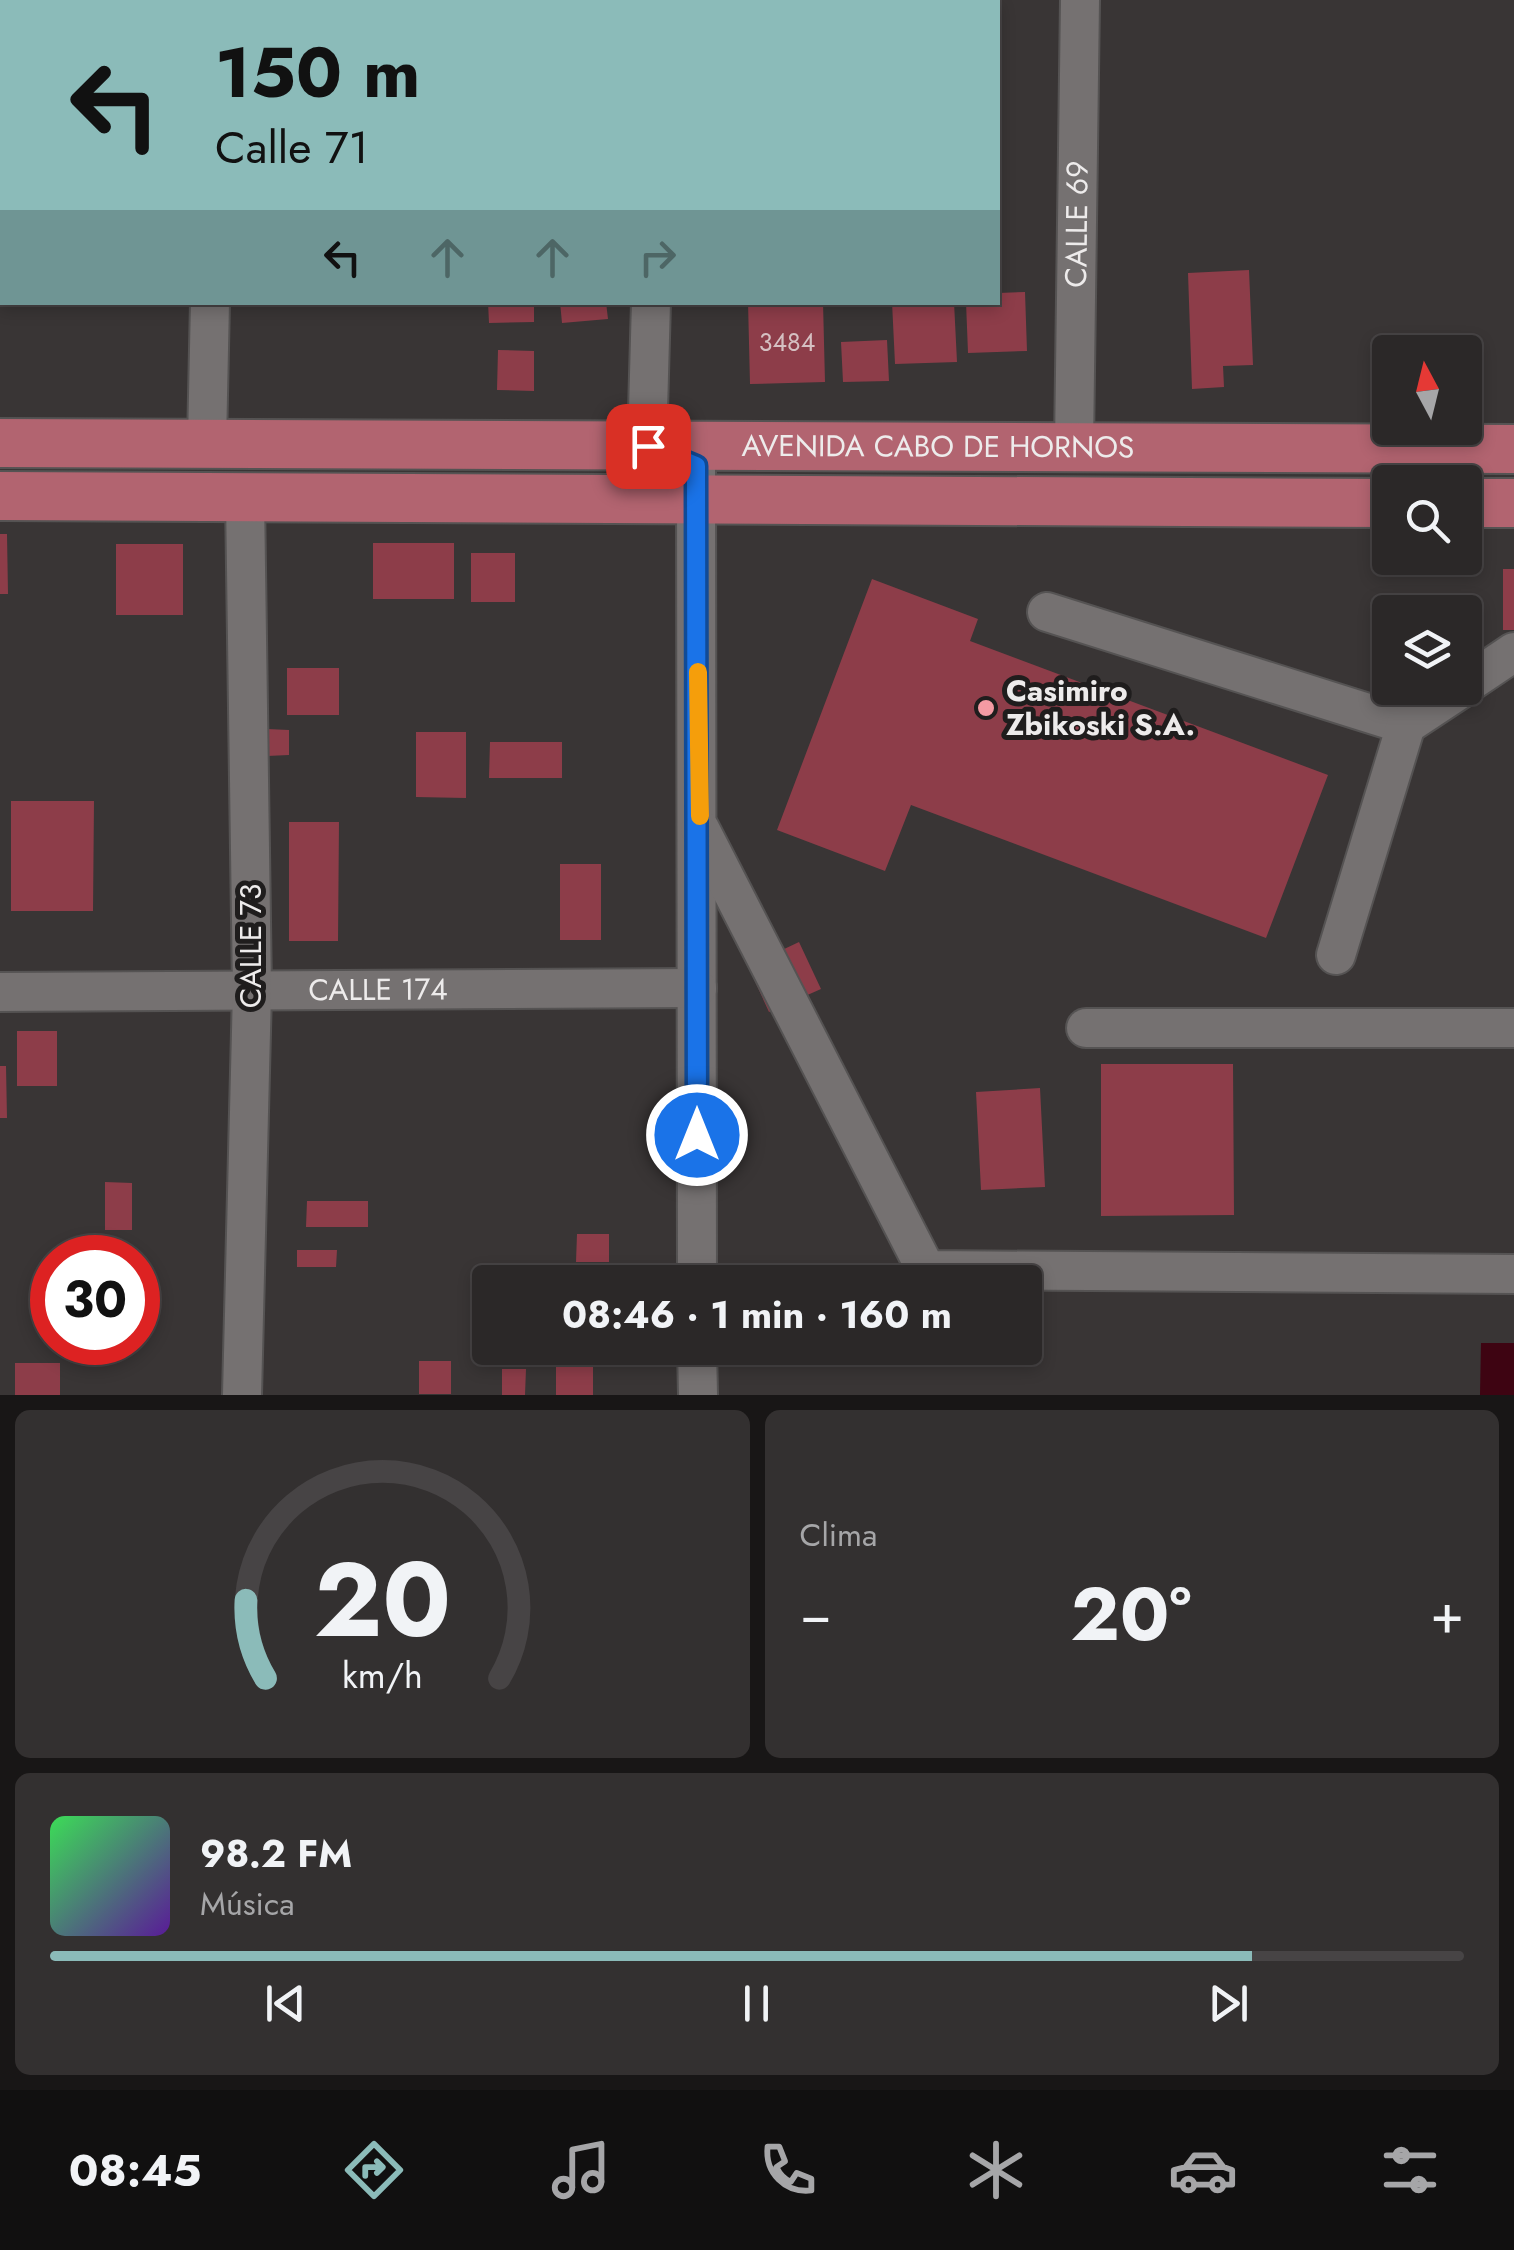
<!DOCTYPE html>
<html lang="es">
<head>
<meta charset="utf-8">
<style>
	body { margin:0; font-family:Jost,sans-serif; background:#333030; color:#f1f3f6; height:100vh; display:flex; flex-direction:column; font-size:38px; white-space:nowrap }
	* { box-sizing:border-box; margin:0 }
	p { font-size:32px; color:#a6a6a8 }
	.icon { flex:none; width:55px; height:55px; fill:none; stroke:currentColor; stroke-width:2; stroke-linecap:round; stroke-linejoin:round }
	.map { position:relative; height:1395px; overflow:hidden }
	.sheet { display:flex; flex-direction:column; gap:15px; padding:15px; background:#181616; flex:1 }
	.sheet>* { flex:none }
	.hud { position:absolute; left:0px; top:0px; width:1000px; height:305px; box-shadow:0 5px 15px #0003,0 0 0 2px #474445; background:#8bbbb9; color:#111; overflow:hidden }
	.needle { width:65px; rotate:353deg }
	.tools { position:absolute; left:1372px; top:335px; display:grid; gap:20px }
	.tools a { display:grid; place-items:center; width:110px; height:110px; border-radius:10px; background:#2b2828; box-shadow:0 5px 15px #0003,0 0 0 2px #474445; font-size:50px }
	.speed { position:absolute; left:30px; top:1235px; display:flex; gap:20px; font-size:50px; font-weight:700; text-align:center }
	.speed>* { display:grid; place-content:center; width:130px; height:130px; border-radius:50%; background:#2b2828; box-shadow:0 5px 15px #0003,0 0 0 2px #474445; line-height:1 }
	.speed .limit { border:15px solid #d22; background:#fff; color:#111 }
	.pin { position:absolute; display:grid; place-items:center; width:85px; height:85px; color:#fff; margin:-42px; border-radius:20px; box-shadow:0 5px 15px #0006 }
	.me { position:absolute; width:110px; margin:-55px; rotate:0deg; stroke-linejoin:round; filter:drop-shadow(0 0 8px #0008) }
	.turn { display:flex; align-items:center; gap:35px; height:210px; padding:0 50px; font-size:45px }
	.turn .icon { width:130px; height:130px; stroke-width:2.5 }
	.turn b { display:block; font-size:70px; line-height:85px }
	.lanes { display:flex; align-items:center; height:95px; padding:0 50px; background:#0003; justify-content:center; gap:50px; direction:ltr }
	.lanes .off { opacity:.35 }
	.big { font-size:75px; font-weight:700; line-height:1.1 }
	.sheet .tile { flex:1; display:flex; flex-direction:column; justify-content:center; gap:15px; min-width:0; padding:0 35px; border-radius:15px; background:#333030 }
	.sheet .dial { align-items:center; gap:0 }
	.dial svg { height:260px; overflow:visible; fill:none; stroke:#474445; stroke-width:7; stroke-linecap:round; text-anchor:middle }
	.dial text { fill:#f1f3f6; stroke:none }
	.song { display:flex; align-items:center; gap:30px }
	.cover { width:120px; height:120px; border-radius:15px; background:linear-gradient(135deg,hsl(130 70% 55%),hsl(270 70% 35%)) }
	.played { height:10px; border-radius:5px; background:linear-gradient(90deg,#8bbbb9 85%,#474445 85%) }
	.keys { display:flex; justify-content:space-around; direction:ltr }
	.heat { display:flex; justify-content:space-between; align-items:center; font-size:55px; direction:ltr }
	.sheet .tiles { flex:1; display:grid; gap:15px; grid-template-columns:1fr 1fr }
	.tile:last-child { grid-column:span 2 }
	.trip { position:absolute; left:472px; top:1265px; width:570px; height:100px; border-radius:10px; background:#2b2828; box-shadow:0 5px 15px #0003,0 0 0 2px #474445; font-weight:700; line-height:100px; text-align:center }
	.dock { display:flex; height:160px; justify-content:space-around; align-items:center; background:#111010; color:#a6a6a8 }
	.dock .icon { width:70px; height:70px }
	.dock .on { color:#8bbbb9 }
	.dock b { font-size:45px; color:#f1f3f6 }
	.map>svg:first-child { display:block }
	.water { fill:#3e0412 }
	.building { fill:#8d3d49 }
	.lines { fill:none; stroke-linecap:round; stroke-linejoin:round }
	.minor-casing { stroke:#555353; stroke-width:42 }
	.major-casing { stroke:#555353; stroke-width:52 }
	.minor { stroke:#757171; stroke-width:38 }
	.major { stroke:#b26470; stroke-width:48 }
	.route-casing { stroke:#114b97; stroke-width:25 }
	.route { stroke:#1a73e8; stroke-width:18 }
	.slow { stroke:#f59e0b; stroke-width:18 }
	.poi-dot { fill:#f49aa3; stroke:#1f1d1d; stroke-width:4 }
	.labels { text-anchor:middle; stroke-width:10; stroke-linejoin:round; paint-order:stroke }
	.number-label { font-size:25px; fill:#d5c0c2 }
	.street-label { font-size:30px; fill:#edebeb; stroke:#1f1d1d }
	.poi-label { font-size:30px; font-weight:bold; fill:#edebeb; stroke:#1f1d1d; text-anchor:start }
</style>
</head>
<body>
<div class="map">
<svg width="1514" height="1395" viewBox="0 0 1514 1395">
	<rect width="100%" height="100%" fill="#393535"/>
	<!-- water -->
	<path class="water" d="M 1481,1343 L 1514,1343 L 1514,1395 L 1480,1395 Z"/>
	<!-- building -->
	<path class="building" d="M 1249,270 L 1253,365 L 1223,366 L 1224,387 L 1192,389 L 1188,273 Z
		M 1025,292 L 1027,351 L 968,353 L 966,302 L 998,302 L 998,293 Z
		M 488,302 L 534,302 L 534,322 L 489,323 Z
		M 560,302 L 606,302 L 608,319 L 562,323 Z
		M 748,302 L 823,302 L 825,382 L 750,384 Z
		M 892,302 L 954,302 L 957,362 L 895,364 Z
		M 887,340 L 889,381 L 843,382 L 841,342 Z
		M 498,350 L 534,351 L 534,391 L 497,390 Z
		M 0,534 L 7,534 L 8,594 L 0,594 Z
		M 373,543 L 454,543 L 454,599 L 373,599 Z
		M 116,544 L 183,544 L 183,615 L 116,615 Z
		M 471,553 L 515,553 L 515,602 L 471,602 Z
		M 1503,569 L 1514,569 L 1514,630 L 1503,630 Z
		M 872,579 L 978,619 L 970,641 L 1328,775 L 1266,938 L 911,805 L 885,871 L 777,830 Z
		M 287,668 L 339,668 L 339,715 L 287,715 Z
		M 267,729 L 289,730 L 289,755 L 267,756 Z
		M 416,732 L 466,732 L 466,798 L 416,797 Z
		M 490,742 L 562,742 L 562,778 L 489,778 Z
		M 11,801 L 94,801 L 93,911 L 11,911 Z
		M 289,822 L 339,822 L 338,941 L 289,941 Z
		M 560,864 L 601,864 L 601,940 L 560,940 Z
		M 799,942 L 821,989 L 769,1012 L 748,966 Z
		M 17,1031 L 57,1031 L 57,1086 L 17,1086 Z
		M 1101,1064 L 1233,1064 L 1234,1215 L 1101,1216 Z
		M 0,1066 L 6,1066 L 7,1118 L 0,1118 Z
		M 1040,1088 L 1045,1187 L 981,1190 L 976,1092 Z
		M 105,1182 L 132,1183 L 132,1230 L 105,1230 Z
		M 307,1201 L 368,1201 L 368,1227 L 306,1227 Z
		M 577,1234 L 609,1234 L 609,1262 L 576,1262 Z
		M 297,1250 L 337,1250 L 336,1267 L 297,1267 Z
		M 556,1348 L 626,1348 L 626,1365 L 593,1365 L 593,1395 L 556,1395 Z
		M 419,1361 L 451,1361 L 451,1394 L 419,1394 Z
		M 15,1363 L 60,1363 L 60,1395 L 15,1395 Z
		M 502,1369 L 526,1369 L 525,1395 L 502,1395 Z"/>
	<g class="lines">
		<!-- minor casing -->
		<g class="minor-casing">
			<g id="minor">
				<path d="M 218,2 L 218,0"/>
				<path d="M 658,2 L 658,0"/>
				<path d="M 651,302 L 647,447 L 696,466 L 697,1282"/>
				<path d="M 207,442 L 210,302"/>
				<path id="s1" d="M 1074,446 L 1080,0"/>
				<path d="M 1047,612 L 1406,725"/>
				<path d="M 1465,685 L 1514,652"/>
				<path d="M 700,829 L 926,1270 L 1514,1274"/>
				<path d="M 1336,955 L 1406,725 L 1462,688"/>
				<path id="s2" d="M 0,992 L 697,988"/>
				<path d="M 1086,1028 L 1514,1028"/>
				<path d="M 697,1348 L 698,1395"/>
				<path d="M 242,1395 L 252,991 L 245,497"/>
			</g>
		</g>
		<!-- major casing -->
		<g class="major-casing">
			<g id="major">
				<path id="s3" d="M 0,443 L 1514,449"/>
				<path d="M 0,496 L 1390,503"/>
				<path d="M 1465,503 L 1514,503"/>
			</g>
		</g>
		<!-- minor -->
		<use href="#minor" class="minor"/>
		<!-- major -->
		<use href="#major" class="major"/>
	</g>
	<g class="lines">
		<!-- route casing -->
		<g class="route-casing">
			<path id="route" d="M 648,446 L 696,466 L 697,1135"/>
		</g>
		<!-- route -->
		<use href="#route" class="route"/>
		<!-- slow -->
		<path class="slow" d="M 698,672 L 700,816"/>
	</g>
	<!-- markers -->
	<circle class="poi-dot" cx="986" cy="708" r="10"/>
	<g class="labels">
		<!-- number labels -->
		<g class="number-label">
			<text x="787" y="351">3484</text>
		</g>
		<!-- street labels -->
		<g class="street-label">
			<text dy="10" stroke="none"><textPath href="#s1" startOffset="222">CALLE 69</textPath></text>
			<text dy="10" stroke="none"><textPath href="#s3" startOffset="938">AVENIDA CABO DE HORNOS</textPath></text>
			<text transform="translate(251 946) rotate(-90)" y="10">CALLE 73</text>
			<text dy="10" stroke="none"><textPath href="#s2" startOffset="378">CALLE 174</textPath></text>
		</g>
		<!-- poi labels -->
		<g class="poi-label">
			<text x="1006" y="701">Casimiro<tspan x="1006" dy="34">Zbikoski S.A.</tspan></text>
		</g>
	</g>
</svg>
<div class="tools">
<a><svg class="needle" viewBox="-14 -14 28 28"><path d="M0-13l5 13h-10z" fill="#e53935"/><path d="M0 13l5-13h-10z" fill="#a6a6a8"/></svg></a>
<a><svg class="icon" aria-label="search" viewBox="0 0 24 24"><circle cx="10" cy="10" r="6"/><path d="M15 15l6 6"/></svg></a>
<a><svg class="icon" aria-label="layers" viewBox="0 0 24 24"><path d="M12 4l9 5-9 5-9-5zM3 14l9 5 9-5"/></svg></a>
</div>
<div class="speed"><div class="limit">30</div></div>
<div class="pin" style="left:648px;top:446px;background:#d93025"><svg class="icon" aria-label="arrive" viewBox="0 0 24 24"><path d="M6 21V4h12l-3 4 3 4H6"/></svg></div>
<svg class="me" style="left:697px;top:1135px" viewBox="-20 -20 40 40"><circle r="17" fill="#1a73e8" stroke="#fff" stroke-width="3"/><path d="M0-11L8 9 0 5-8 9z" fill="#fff"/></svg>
<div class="trip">08:46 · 1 min · 160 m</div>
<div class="hud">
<div class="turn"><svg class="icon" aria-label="left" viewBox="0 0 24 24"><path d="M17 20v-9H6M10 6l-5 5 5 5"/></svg><div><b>150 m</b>Calle 71</div></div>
<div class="lanes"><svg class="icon" aria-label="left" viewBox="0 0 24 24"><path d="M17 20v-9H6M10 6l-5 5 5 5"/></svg><svg class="icon off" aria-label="ahead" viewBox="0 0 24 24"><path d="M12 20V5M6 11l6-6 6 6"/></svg><svg class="icon off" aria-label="ahead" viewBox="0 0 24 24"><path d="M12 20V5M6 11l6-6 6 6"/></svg><svg class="icon off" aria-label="right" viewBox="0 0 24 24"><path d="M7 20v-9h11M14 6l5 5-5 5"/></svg></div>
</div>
</div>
<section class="sheet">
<div class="tiles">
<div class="tile dial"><svg viewBox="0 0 100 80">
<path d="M14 69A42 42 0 1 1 86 69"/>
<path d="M14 69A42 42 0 0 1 8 45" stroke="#8bbbb9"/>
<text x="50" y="56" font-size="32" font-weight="700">20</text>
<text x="50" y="72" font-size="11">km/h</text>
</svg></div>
<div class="tile"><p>Clima</p>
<div class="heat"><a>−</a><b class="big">20°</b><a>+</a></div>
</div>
<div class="tile">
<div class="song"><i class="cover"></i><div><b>98.2 FM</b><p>Música</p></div></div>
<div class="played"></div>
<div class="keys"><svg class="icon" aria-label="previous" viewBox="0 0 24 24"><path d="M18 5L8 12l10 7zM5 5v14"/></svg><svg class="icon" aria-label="pause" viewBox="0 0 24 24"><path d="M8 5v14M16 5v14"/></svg><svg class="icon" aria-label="next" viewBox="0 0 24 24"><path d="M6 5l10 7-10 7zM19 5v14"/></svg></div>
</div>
</div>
</section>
<nav class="dock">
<b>08:45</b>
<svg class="icon on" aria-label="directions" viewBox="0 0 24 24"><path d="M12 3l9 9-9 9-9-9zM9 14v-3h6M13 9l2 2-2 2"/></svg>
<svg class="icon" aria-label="music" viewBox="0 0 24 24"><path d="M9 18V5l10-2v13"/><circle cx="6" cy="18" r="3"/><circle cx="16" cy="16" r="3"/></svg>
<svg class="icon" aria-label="phone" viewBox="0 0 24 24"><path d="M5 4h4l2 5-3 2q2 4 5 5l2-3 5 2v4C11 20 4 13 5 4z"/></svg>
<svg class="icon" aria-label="climate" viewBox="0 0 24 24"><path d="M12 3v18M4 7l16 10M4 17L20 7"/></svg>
<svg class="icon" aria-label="car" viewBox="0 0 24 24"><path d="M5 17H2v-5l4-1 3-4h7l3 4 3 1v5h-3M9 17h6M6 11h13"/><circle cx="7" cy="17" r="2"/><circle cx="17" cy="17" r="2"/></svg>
<svg class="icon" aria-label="filters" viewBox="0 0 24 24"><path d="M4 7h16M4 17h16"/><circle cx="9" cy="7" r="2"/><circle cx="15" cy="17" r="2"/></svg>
</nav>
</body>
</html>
